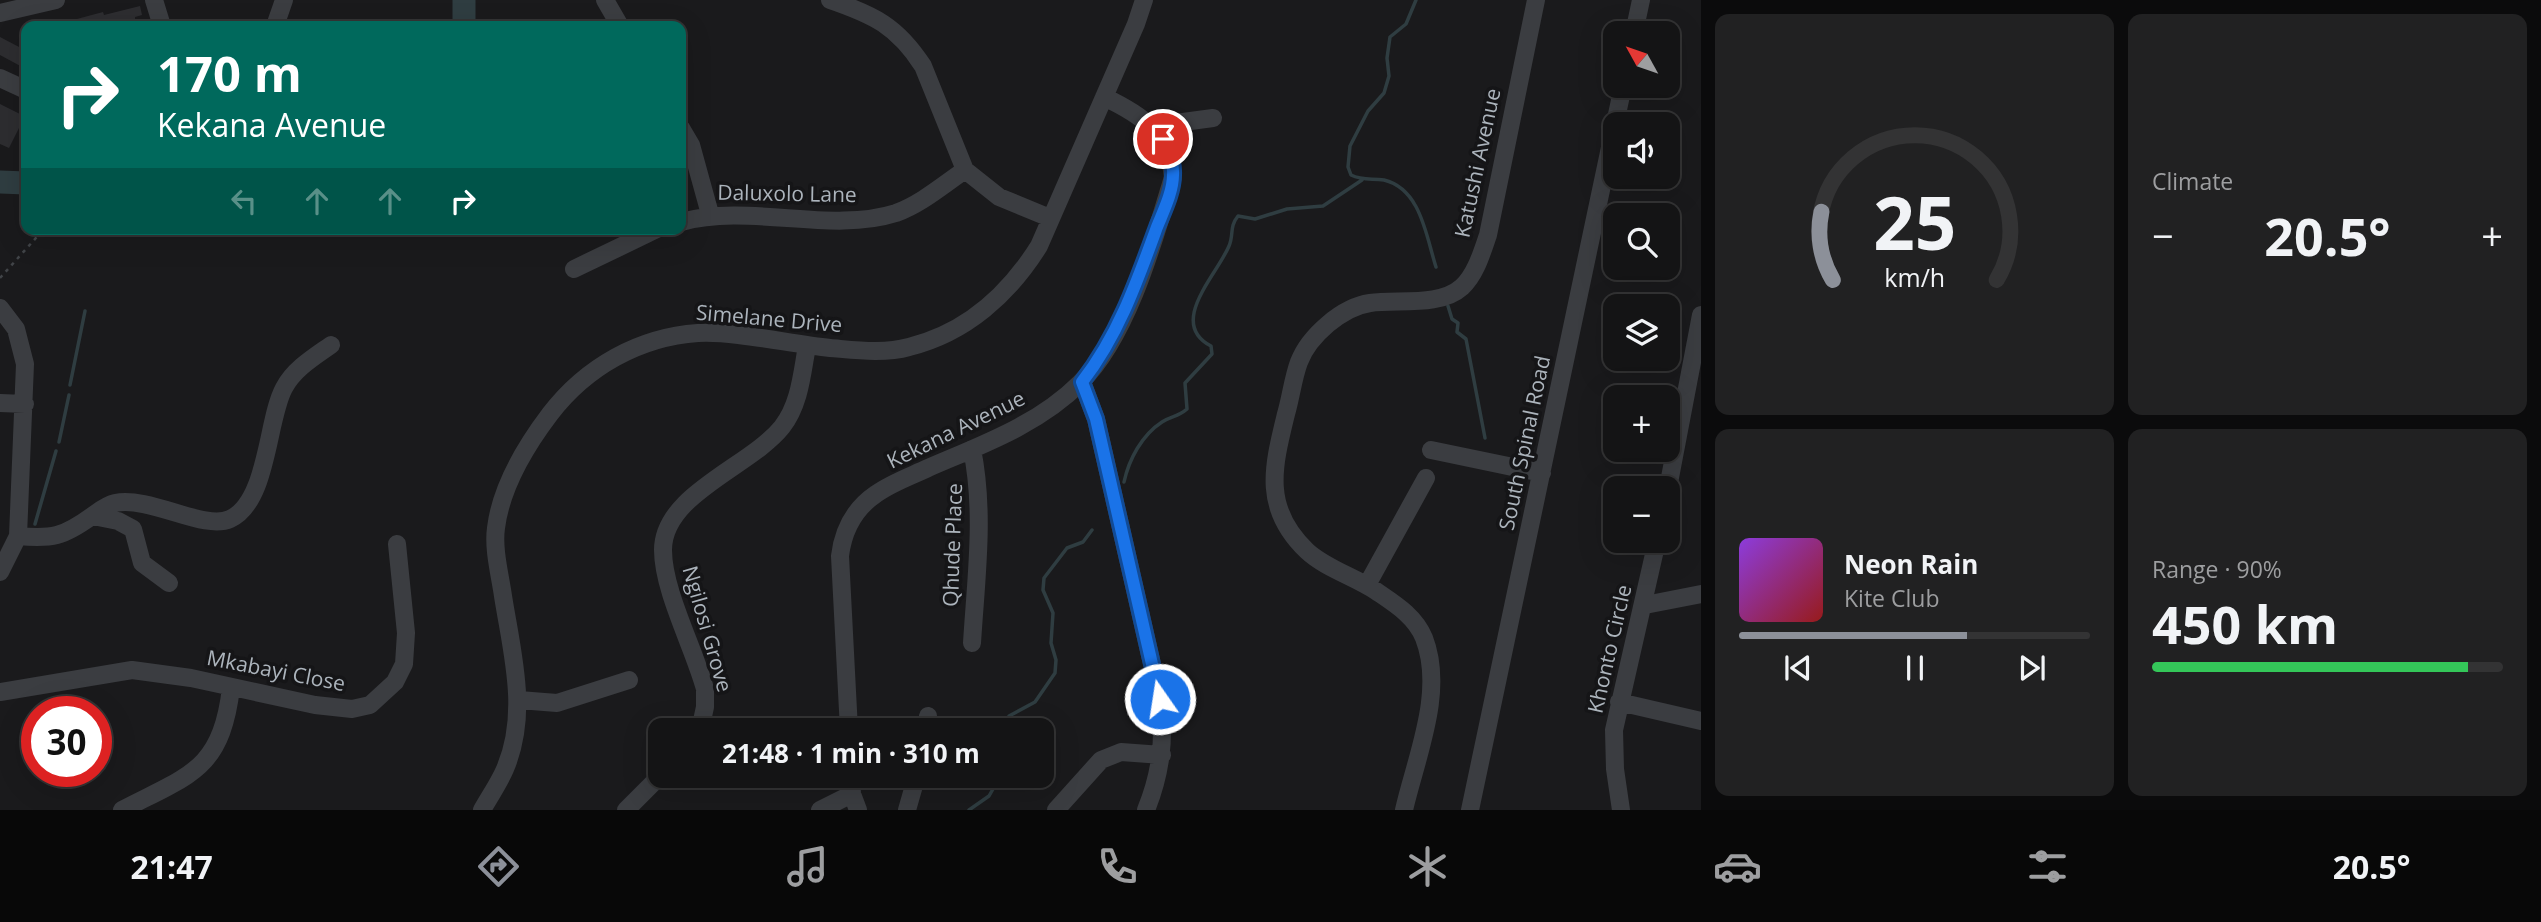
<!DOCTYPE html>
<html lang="en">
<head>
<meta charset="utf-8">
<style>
	body { margin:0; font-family:"Open Sans",sans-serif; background:#212122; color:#f1f3f6; height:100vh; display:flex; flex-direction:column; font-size:26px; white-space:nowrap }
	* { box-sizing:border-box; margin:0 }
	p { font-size:23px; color:#9d9ea0 }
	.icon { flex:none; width:38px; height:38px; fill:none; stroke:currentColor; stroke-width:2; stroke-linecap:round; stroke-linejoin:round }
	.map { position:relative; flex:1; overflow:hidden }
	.sheet { display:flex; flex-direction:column; gap:14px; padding:14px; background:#0b0b0c; width:840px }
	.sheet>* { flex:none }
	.guide { position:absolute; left:21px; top:21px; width:665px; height:214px; border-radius:14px; box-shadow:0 7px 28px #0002,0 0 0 2px #333334; background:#00695c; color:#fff; overflow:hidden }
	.needle { width:46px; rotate:310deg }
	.tools { position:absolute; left:1603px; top:21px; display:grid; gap:14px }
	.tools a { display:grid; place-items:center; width:77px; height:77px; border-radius:14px; background:#141415; box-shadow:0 7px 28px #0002,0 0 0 2px #333334; font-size:35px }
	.speed { position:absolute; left:21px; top:696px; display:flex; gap:14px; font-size:35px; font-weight:700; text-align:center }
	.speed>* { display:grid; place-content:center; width:91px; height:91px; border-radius:50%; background:#141415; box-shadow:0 7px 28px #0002,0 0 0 2px #333334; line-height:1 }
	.speed .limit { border:10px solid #d22; background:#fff; color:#111 }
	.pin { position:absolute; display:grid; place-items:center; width:60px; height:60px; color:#fff; margin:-30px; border:4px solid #fff; border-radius:50%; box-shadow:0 2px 7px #0007 }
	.me { position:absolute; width:77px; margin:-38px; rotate:347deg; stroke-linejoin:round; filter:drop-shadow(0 0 5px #0008) }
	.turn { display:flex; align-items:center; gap:24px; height:147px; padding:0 21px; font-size:32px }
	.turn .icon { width:91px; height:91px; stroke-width:2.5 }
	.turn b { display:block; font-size:49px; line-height:60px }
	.lanes { display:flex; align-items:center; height:66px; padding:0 21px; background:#0003; justify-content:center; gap:35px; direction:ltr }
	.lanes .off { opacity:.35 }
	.big { font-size:52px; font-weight:700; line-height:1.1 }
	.sheet .widget { flex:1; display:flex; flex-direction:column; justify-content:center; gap:10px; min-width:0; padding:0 24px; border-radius:14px; background:#212122 }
	.sheet .dial { align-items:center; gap:0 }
	.dial svg { height:182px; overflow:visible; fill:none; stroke:#333334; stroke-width:7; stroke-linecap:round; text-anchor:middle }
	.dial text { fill:#f1f3f6; stroke:none }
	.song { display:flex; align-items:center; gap:21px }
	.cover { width:84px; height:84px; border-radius:10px; background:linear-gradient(135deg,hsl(270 70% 55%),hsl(0 70% 35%)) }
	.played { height:7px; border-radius:4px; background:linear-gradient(90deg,#8c9099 65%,#333334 65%) }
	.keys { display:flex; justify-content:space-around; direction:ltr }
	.heat { display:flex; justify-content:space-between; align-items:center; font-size:38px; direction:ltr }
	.charge { height:10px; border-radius:5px; background:linear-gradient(90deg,#34c759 90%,#333334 0) }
	.sheet .tiles { flex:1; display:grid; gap:14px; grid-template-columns:repeat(2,1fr) }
	.trip { position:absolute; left:648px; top:718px; width:406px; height:70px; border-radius:14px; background:#141415; box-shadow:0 7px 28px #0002,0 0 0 2px #333334; font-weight:700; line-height:70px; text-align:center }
	.menu { display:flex; height:112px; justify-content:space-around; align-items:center; background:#080808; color:#9d9ea0 }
	.menu .icon { width:49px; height:49px }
	.menu .selected { color:#8c9099 }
	.menu b { font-size:32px; color:#f1f3f6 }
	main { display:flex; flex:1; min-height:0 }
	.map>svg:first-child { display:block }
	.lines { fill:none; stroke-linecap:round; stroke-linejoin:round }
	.stream { stroke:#2f3d41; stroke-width:3.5 }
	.river { stroke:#2f3d41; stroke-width:23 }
	.building { fill:#2d2d30 }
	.path { stroke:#414448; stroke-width:2.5; stroke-dasharray:3.5 5; stroke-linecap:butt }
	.minor { stroke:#3b3d41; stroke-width:18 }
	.route-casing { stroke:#114b97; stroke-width:18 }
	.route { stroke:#1a73e8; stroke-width:12 }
	.labels { text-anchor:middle; stroke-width:7; stroke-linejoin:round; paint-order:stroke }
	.street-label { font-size:21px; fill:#acb4bc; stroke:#151517 }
</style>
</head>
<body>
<main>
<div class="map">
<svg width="1701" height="810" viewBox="0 0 1701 810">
	<rect width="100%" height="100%" fill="#1a1a1c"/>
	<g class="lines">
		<!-- stream -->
		<path class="stream" d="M 1416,0 L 1406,24 L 1390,37 L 1387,58 L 1389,76 L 1384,93 L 1368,111 L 1350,146 L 1348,167 L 1351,175 C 1363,181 1372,178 1384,180 C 1421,189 1426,236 1436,267
			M 1448,306 L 1452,319 L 1458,323 L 1457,332 L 1466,339 L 1485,438
			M 70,385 L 85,311
			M 59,442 L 69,395
			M 1124,482 C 1129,459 1142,435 1162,422 C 1171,416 1178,417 1187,409 L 1185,383 L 1212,354 L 1211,346 C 1167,323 1217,275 1229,246 C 1234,235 1229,227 1238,216 L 1255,219 L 1287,209 L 1323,206 L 1362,180
			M 35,524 L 56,451
			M 1005,730 L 1009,716 L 1035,702 L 1055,673 L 1056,660 L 1051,643 L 1053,613 L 1043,590 L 1044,578 L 1067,548 L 1083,542 L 1092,530
			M 969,810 L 989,796 L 1001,775"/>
		<!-- river -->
		<path class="river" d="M 464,0 L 464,26
			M 0,182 L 26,183"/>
	</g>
	<!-- building -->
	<path class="building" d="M 140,6 L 142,15 L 135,17 L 135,20 L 101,26 L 62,26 L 62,23 L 103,12 L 104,15 Z
		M 0,37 L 21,48 L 26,46 L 26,69 L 0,55 Z
		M 0,104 L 26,117 L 26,132 L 19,128 L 9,148 L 0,144 Z"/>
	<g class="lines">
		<!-- path -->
		<path class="path" d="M 0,278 L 44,229"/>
		<!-- minor -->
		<path class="minor" d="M 154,0 L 162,26
			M 605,0 L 620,26
			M 830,0 C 874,15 897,26 923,66 L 965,170 L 999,197 L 1050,218
			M 0,13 L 56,0
			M 275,26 L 284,0
			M 1634,33 L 1641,0
			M 0,78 L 26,90
			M 1153,126 L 1213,118
			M 681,128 L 691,145 L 710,214
			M 681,222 C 750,203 830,234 896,213 C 921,204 943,185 965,170
			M 574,269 L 657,229
			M 0,308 L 16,329 L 25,364 L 18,536 L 0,572
			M 1082,382 L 1096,419 L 1160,699 C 1165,739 1161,773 1146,810
			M 0,403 L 25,404
			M 1431,450 L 1542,473
			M 1668,488 L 1701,315
			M 93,516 L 118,521 L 133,529 L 142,563 L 169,583
			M 18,536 C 52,539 63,537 92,516 C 99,511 106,505 115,503 C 151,496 204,531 230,519 C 268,502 267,419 284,388 C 294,369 314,357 331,345
			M 1367,585 L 1426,478
			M 1645,605 L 1701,594
			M 972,643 C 976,578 985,513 972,449
			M 0,692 L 132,670 L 191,678 L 315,705 L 352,709 L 370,705 L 395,682 L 404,664 L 406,633 L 397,544
			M 519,700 L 557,703 L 629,680
			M 1619,702 L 1701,721
			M 700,730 L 705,707 L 705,689 C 694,648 663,591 663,550 C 663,494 750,467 782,427 C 800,404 802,373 807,346
			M 849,730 L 840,556 C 843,531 854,509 876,494 C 891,483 911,476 928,468 C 981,445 1038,425 1080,383 C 1128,336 1154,240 1173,177 C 1168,132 1142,115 1104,97
			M 926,730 L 928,716
			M 851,775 L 852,794 L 858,810
			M 122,810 C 189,775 221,771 231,688
			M 482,810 C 490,796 499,783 505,769 C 529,713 512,653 503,596 C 500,575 493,549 496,528 C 501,487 525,447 550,414 C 586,367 639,337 698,333 C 735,331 790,344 830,348 C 855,350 884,354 909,347 C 966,333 1009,294 1039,246 L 1136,24 L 1144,0
			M 626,810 L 661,775
			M 820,810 L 852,794
			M 907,810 L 917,775
			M 1056,810 L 1101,760 L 1121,752 L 1162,755
			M 1404,810 C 1416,757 1445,692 1424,638 C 1415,616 1395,604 1376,591 C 1355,577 1325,568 1307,551 C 1262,508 1273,467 1286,414 C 1291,397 1293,378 1299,362 C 1309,336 1342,307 1370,303 C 1398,299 1440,307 1462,287 C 1476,274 1482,252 1488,235 L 1536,0
			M 1470,810 L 1623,86
			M 1621,810 L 1615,769 L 1614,730 L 1657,541"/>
	</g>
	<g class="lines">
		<!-- route casing -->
		<g class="route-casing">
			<path id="route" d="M 1160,699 L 1096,419 L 1082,382 C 1118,336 1137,282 1157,227 C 1163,212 1173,192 1173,175 C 1174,162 1168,151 1163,139"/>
		</g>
		<!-- route -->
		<use href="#route" class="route"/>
	</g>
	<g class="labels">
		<!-- street labels -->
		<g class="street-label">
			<text transform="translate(1478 163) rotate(-78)" y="7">Katushi Avenue</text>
			<text transform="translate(787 194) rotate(1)" y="7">Daluxolo Lane</text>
			<text transform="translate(769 319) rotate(5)" y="7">Simelane Drive</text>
			<text transform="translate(956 430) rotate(-26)" y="7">Kekana Avenue</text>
			<text transform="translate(1525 443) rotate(-78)" y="7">South Spinal Road</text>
			<text transform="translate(953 545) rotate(-88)" y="7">Qhude Place</text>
			<text transform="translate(707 629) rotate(74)" y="7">Ngilosi Grove</text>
			<text transform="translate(1610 649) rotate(-77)" y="7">Khonto Circle</text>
			<text transform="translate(276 671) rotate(11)" y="7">Mkabayi Close</text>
		</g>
	</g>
</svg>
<div class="tools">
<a><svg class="needle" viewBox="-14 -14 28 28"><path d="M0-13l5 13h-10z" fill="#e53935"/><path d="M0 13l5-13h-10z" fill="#9d9ea0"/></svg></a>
<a><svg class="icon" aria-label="sound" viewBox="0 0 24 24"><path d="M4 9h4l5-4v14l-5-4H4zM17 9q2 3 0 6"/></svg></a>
<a><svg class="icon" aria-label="search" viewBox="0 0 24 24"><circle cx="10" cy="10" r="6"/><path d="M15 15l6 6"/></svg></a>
<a><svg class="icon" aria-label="layers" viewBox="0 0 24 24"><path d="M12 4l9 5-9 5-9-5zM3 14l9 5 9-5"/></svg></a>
<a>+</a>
<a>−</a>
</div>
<div class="speed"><div class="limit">30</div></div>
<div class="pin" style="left:1163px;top:139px;background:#d93025"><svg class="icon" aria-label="arrive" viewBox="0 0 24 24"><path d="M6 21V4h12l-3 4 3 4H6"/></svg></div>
<svg class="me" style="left:1160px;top:699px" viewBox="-20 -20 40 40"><circle r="17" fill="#1a73e8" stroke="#fff" stroke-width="3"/><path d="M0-11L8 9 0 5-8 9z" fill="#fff"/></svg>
<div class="trip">21:48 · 1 min · 310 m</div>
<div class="guide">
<div class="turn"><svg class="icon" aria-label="right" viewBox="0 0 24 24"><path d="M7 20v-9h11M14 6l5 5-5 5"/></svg><div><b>170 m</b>Kekana Avenue</div></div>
<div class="lanes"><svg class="icon off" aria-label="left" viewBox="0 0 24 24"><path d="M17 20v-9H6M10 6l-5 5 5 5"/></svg><svg class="icon off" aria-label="ahead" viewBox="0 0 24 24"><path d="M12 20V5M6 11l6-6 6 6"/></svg><svg class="icon off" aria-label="ahead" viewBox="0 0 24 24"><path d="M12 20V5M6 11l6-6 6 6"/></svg><svg class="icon" aria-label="right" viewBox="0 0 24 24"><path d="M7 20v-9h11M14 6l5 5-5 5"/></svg></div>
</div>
</div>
<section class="sheet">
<div class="tiles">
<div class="widget dial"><svg viewBox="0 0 100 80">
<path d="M14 69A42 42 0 1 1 86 69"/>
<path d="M14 69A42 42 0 0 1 9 39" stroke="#8c9099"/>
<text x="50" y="56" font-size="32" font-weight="700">25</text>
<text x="50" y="72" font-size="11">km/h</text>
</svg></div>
<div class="widget"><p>Climate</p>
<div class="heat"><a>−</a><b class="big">20.5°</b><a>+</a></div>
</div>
<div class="widget">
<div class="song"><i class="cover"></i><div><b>Neon Rain</b><p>Kite Club</p></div></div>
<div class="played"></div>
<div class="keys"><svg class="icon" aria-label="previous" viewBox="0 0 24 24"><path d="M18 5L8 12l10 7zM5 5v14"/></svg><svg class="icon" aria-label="pause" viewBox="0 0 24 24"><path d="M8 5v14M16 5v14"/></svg><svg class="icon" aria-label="next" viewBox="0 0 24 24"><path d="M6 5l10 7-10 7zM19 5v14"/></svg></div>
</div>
<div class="widget"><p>Range · 90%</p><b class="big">450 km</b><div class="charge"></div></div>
</div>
</section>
</main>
<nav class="menu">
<b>21:47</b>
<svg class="icon selected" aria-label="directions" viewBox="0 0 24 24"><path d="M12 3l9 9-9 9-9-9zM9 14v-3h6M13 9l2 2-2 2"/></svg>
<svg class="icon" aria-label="music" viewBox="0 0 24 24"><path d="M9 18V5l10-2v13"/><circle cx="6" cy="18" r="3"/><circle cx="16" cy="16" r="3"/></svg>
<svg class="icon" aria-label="phone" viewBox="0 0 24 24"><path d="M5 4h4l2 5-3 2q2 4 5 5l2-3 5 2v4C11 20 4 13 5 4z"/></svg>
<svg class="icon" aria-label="climate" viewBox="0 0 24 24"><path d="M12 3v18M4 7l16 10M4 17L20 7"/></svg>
<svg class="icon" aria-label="car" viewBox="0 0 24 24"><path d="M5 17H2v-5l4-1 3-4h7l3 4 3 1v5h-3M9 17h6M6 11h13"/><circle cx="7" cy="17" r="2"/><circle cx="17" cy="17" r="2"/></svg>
<svg class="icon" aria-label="filters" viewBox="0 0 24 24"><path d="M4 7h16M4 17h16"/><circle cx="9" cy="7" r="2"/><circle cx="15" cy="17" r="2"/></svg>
<b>20.5°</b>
</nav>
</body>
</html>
